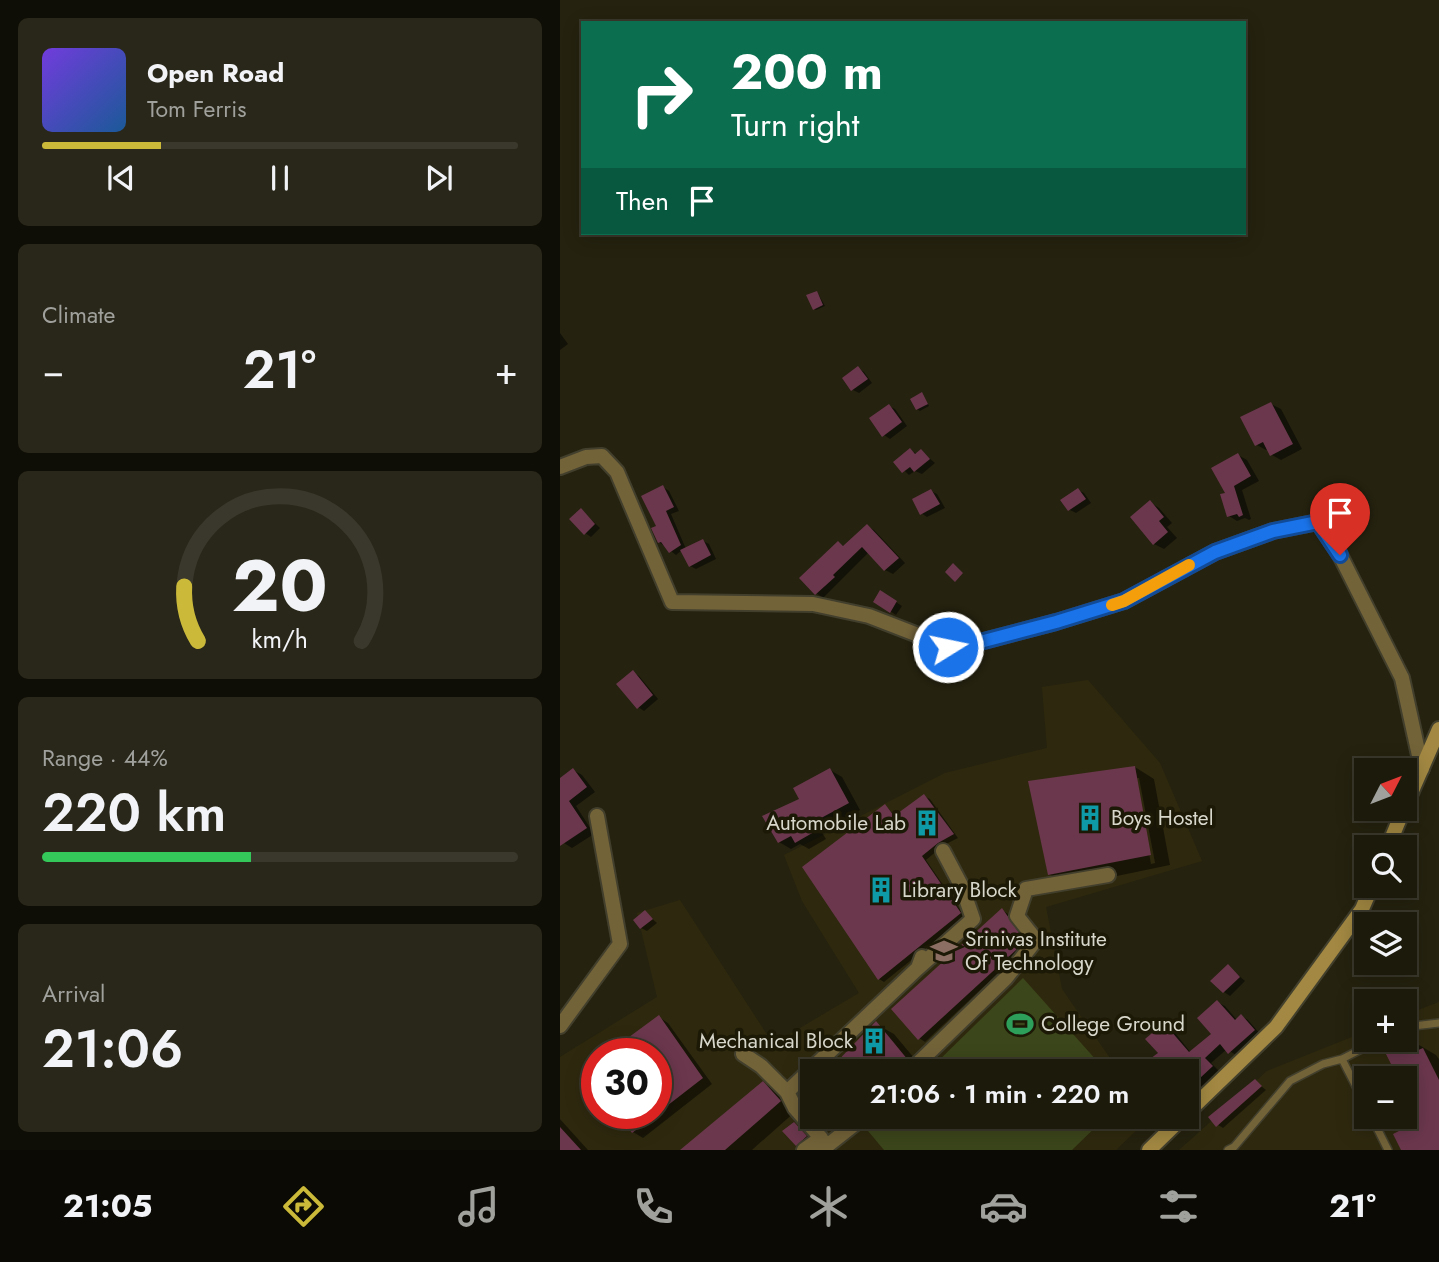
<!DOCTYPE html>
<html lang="en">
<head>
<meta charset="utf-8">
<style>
	body { margin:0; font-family:Jost,sans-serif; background:#292719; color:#f1f3f6; height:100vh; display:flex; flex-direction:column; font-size:26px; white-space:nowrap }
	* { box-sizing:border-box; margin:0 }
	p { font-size:23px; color:#a0a19d }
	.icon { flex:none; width:38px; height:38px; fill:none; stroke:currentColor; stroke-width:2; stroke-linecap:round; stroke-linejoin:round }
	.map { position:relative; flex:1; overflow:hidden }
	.panel { display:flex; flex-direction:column; gap:18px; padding:18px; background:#0f0e06; width:560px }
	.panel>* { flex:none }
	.banner { position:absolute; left:21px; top:21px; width:665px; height:214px; border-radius:0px; box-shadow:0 4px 18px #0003,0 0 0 2px #3a382c; background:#0b6e4f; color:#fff; overflow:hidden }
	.needle { width:46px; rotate:48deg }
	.tools { position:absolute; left:794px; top:758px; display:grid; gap:14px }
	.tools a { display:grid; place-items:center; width:63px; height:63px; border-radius:0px; background:#1c1a0b; box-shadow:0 4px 18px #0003,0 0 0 2px #3a382c; font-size:35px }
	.speed { position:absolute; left:21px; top:1038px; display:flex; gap:14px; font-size:35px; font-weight:700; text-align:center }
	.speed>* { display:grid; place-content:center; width:91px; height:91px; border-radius:50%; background:#1c1a0b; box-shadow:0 4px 18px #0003,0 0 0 2px #3a382c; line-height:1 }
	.speed .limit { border:10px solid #d22; background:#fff; color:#111 }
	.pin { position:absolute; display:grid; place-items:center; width:60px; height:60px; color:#fff; margin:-72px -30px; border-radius:50% 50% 50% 0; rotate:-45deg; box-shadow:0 0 7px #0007 }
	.pin .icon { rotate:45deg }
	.me { position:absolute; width:77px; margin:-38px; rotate:80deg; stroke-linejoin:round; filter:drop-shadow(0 0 5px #0008) }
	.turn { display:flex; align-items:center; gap:24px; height:147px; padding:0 35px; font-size:32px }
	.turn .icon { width:91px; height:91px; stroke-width:2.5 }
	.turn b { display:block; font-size:49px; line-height:60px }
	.then { display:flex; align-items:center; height:66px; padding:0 35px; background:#0003; gap:14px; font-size:26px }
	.big { font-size:52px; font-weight:600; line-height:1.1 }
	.panel .card { flex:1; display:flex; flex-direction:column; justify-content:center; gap:10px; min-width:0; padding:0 24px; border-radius:10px; background:#292719 }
	.panel .dial { align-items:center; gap:0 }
	.dial svg { height:182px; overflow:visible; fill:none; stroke:#3a382c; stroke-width:7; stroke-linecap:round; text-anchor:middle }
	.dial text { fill:#f1f3f6; stroke:none }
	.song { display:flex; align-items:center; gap:21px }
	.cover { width:84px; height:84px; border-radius:10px; background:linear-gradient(135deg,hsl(260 70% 55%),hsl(210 70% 35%)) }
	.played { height:7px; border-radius:4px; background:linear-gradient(90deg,#cbba39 25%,#3a382c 25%) }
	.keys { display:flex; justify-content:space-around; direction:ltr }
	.heat { display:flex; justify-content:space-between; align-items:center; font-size:38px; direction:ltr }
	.charge { height:10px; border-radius:5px; background:linear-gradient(90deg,#34c759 44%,#3a382c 0) }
	.trip { position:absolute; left:240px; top:1059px; width:399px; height:70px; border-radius:0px; background:#1c1a0b; box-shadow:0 4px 18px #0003,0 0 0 2px #3a382c; font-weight:600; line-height:70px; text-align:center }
	.dock { display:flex; height:112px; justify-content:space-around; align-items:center; background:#0b0a04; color:#a0a19d }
	.dock .icon { width:49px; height:49px }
	.dock .current { color:#cbba39 }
	.dock b { font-size:32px; color:#f1f3f6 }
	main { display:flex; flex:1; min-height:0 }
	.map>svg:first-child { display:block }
	.built { fill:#2e290e; fill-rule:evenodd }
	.green { fill:#3c461b }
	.shadow { fill:#0007; fill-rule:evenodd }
	.building { fill:#6b374d }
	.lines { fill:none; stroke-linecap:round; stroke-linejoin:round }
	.lane-casing { stroke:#423f2d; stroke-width:10 }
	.street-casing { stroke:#423f2d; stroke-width:18 }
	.secondary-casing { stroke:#423f2d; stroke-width:18 }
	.lane { stroke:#736339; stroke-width:7 }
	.street { stroke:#736339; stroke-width:14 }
	.secondary { stroke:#a28842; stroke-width:14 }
	.route-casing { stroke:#114b97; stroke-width:18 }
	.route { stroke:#1a73e8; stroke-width:12 }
	.slow { stroke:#f59e0b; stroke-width:12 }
	.labels { text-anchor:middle; stroke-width:7; stroke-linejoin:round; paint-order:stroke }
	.poi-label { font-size:21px; fill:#d8d7cb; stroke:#1c1906; text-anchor:start }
</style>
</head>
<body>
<main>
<section class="panel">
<div class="card">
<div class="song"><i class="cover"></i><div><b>Open Road</b><p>Tom Ferris</p></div></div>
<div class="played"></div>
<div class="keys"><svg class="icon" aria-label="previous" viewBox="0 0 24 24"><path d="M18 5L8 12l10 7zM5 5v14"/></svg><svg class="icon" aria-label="pause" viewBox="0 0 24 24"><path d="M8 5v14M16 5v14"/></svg><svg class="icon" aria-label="next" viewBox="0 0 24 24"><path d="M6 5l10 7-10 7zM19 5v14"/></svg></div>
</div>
<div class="card"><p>Climate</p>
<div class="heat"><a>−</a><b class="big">21°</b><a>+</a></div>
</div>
<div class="card dial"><svg viewBox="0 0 100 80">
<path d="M14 69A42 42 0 1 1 86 69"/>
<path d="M14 69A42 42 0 0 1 8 45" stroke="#cbba39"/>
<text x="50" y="56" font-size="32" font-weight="700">20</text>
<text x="50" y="72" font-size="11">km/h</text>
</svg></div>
<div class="card"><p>Range · 44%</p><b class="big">220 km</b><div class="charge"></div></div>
<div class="card"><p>Arrival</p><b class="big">21:06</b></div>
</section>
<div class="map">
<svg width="879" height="1150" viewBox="0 0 879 1150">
	<rect width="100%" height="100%" fill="#25220f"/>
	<!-- built -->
	<path class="built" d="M 528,680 L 600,763 L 642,861 L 486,907 L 502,989 L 559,1071 L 252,1071 L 252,1116 L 585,1117 L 581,1126 L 556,1150 L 0,1150 L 0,1057 L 97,997 L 77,913 L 120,900 L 213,1044 L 299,993 L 242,901 L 224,855 L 385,773 L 487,748 L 482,687 ZM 37,1054 L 96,1054 L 96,1113 L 37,1113 Z
		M 879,1002 L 879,1150 L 619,1150 L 707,1071 L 807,1031 L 807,1040 L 845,1040 L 845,1015 ZM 807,1078 L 845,1078 L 845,1116 L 807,1116 Z"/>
	<!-- green -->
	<path class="green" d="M 463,978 L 546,1071 L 368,1071 Z
		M 322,1117 L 322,1116 L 546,1117 L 512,1150 L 324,1150 L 308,1131 Z"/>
	<!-- shadow -->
	<path class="shadow" d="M 257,292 L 265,306 L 256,310 L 254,309 Z
		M 0,333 L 8,344 L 0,350 Z
		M 298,368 L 304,372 L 312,383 L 299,393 L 293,390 Z
		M 362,394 L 369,406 L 360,411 L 357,409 Z
		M 711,404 L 721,409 L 742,449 L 721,460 L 712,455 L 709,449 L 706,450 L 697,445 Z
		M 329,406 L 335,409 L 347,426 L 330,439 L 324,435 Z
		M 350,450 L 357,454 L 361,451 L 375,463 L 362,474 L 355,471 L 349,475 L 335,462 Z
		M 678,455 L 687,460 L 699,481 L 682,490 L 691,519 L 689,520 L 685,518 L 677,521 L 669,516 L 668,494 Z
		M 103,487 L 109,491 L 119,511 L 111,514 L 126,549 L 143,541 L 149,544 L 156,559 L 136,569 L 130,566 L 122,550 L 116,555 L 99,542 L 98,527 Z
		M 518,490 L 524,493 L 531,503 L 516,513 L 510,510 L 503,500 Z
		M 371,491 L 377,494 L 385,508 L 367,517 L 361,513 Z
		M 590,502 L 599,508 L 612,523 L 607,527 L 617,538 L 604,549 L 594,544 Z
		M 22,511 L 40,528 L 31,537 L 25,533 Z
		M 307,526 L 314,530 L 345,563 L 333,574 L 325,570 L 309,552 L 263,598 L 256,593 L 278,543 L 285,547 Z
		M 321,592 L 342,606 L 336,615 L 315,601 Z
		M 73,672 L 79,676 L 98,699 L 84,711 L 78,707 Z
		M 575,767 L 594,779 L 610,865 L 509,886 L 489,874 ZM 576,778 L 579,778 L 595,863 L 591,864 Z
		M 13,770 L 22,775 L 35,792 L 16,806 L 34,834 L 12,848 L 4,843 L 0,837 L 0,793 Z
		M 270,770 L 282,777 L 300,810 L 261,831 L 266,839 L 249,849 L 240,844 L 231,849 L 219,842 L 241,800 Z
		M 364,796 L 370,799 L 398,838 L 384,845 L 366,860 L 405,917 L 324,982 L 319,979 L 326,806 L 336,817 Z
		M 442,910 L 448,914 L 469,944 L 365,1042 L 359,1038 Z
		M 85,912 L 97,923 L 87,931 L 81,928 Z
		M 668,966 L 685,981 L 670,996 L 664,992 Z
		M 657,1002 L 665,1006 L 677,1020 L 681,1016 L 688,1020 L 701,1035 L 677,1056 L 667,1049 L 651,1063 L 659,1071 L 639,1090 L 631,1086 L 626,1071 L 590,1071 L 600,1054 L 604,1025 L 612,1029 L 631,1053 L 653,1034 Z
		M 99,1017 L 108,1023 L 152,1084 L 83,1138 L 73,1132 L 59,1113 L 96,1113 Z
		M 316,1024 L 334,1034 L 365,1071 L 270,1071 Z
		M 849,1039 L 876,1055 L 879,1059 L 879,1150 L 843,1150 L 851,1127 L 845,1078 L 827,1078 Z
		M 37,1063 L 37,1082 L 28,1070 Z
		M 695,1081 L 706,1090 L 663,1128 L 658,1125 Z
		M 203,1083 L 220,1093 L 236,1111 L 192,1150 L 123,1150 Z
		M 263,1116 L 275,1116 L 270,1121 Z
		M 298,1116 L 324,1116 L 311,1124 Z
		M 0,1119 L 28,1150 L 0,1150 Z
		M 234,1124 L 252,1140 L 243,1148 L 237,1144 Z"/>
	<!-- building -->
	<path class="building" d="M 257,291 L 263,305 L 253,310 L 246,295 Z
		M 298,366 L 308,379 L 291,391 L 282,378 Z
		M 362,392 L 368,404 L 356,410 L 350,399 Z
		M 711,402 L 733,444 L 710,456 L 703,442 L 695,446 L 680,417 Z
		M 329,404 L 342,422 L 322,437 L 309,418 Z
		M 350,448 L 355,454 L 361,449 L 370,459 L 354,472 L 350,467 L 342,473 L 333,462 Z
		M 678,453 L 691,476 L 674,486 L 683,515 L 679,517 L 677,514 L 667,517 L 660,494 L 665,493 L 651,468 Z
		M 103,485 L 114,507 L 106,511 L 121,545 L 109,553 L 101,542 L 98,543 L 91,528 L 96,526 L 81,496 Z
		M 518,488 L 526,499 L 508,511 L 500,500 Z
		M 371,489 L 380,504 L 360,515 L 352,499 Z
		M 590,500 L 604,517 L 599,521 L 608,532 L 593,545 L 570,517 Z
		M 21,508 L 35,524 L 24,535 L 9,519 Z
		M 307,524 L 339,558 L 324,571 L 302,547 L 273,575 L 275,577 L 255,595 L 239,578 L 278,541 L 283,546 Z
		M 143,539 L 151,555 L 129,567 L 120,550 Z
		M 393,563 L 403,573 L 395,582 L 385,572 Z
		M 320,590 L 337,601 L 330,613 L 313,602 Z
		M 73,670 L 93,695 L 77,709 L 56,684 Z
		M 575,766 L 591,855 L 488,875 L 468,781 Z
		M 13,768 L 27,787 L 9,801 L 27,828 L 0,846 L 0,778 Z
		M 270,768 L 289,803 L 250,824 L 254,832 L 235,843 L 231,836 L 218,843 L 202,816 L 239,799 L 233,788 Z
		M 364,794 L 394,834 L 378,843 L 362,856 L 401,913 L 318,980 L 242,867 L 325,804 L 334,816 Z
		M 442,908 L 464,940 L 456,950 L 358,1040 L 331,1009 Z
		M 85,910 L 93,919 L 80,929 L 73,920 Z
		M 668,964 L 680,977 L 663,993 L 650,981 Z
		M 657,1000 L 675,1020 L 681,1014 L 695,1030 L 668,1054 L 660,1044 L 645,1058 L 653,1066 L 626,1091 L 626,1071 L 588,1071 L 583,1064 L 598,1053 L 585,1039 L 604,1023 L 629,1052 L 651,1034 L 637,1018 Z
		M 99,1015 L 143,1078 L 72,1133 L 57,1113 L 96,1113 L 96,1054 L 46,1054 Z
		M 316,1021 L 348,1060 L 340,1071 L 268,1071 Z
		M 849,1037 L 856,1051 L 863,1048 L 879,1080 L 879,1150 L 841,1150 L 833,1134 L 849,1126 L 845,1118 L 845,1078 L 825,1078 L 821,1069 L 831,1064 L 824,1050 Z
		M 695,1079 L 702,1086 L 656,1127 L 648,1117 Z
		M 203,1081 L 221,1101 L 165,1150 L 120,1150 Z
		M 252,1084 L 252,1113 L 239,1095 Z
		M 234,1122 L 247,1136 L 236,1146 L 222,1131 Z
		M 0,1127 L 21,1150 L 0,1150 Z"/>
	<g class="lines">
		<!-- lane casing -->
		<g class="lane-casing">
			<path id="lane" d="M 845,1027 L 879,1023
				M 782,1059 L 807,1108
				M 811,1116 L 828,1150
				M 668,1150 L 674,1147 L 730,1081 L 763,1064 L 782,1059 L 819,1040"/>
		</g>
		<!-- street casing -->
		<g class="street-casing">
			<path id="street" d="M 0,467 L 26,457 L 42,456 L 57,472 L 112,602 L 253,604 L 309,616 L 389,647 L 420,642 L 496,622 L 564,601 L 655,552 L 713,531 L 758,522 L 780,555 L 842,678 L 862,769
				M 358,968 L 413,919 L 402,887 L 383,851
				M 0,1026 L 60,944 L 37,816
				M 183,1054 L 201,1066 L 227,1092
				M 350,1071 L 446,978 L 476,940 L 457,916 L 466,889 L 548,875
				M 261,1138 L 235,1108 L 227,1092 L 358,968 L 362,957
				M 263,1149 L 305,1116
				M 244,1150 L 261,1138 L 262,1145"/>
		</g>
		<!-- secondary casing -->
		<g class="secondary-casing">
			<path id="secondary" d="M 845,807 L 879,729
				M 828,847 L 844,808
				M 626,1114 L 716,1027 L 802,909 L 812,886
				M 589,1150 L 624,1116"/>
		</g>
		<!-- lane -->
		<use href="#lane" class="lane"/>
		<!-- street -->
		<use href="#street" class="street"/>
		<!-- secondary -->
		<use href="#secondary" class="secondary"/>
	</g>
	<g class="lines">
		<!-- route casing -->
		<g class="route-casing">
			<path id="route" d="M 388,647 L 420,642 L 496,622 L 564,601 L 655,552 L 713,531 L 758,522 L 780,555"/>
		</g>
		<!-- route -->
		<use href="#route" class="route"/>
		<!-- slow -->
		<path class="slow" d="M 552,605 L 564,601 L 629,565"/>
	</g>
	<!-- icons -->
	<defs>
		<g id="building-bare" transform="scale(2.1)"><path d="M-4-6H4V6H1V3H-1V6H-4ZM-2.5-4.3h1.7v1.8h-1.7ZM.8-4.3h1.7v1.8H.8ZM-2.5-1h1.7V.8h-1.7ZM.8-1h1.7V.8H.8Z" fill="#0f9aa8" stroke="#1c1906" stroke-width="2.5" paint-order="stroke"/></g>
		<g id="university-bare" transform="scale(2.1)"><path d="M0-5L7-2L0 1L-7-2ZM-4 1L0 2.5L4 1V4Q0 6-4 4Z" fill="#8d6e63" stroke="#1c1906" stroke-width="2.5" paint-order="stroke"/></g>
		<g id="stadium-bare" transform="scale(2.1)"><path d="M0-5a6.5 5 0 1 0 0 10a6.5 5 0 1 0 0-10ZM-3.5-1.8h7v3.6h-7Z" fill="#2e9e5b" stroke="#1c1906" stroke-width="2.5" paint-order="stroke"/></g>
	</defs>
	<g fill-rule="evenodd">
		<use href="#building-bare" x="530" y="818"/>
		<use href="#building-bare" x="367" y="823"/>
		<use href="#building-bare" x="321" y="890"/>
		<use href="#university-bare" x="384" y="951"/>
		<use href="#stadium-bare" x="460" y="1024"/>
		<use href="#building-bare" x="314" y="1041"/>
	</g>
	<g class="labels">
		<!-- poi labels -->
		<g class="poi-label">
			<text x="551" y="825">Boys Hostel</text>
			<text x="346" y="830" text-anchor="end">Automobile Lab</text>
			<text x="342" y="897">Library Block</text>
			<text x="405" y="946">Srinivas Institute<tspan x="405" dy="24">Of Technology</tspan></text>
			<text x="481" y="1031">College Ground</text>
			<text x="293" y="1048" text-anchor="end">Mechanical Block</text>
		</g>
	</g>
</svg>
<div class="tools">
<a><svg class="needle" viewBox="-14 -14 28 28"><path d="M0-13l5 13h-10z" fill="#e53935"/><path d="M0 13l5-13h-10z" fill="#a0a19d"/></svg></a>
<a><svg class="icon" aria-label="search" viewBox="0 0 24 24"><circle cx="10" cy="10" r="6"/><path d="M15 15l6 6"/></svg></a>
<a><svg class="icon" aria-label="layers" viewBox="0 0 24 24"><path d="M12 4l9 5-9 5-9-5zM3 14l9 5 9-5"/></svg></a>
<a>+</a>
<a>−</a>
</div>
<div class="speed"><div class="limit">30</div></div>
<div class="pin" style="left:780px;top:555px;background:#d93025"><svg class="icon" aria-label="arrive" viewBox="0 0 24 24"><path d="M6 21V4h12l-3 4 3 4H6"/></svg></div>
<svg class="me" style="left:388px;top:647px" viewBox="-20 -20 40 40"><circle r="17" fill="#1a73e8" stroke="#fff" stroke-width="3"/><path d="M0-11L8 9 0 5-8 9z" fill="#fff"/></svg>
<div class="trip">21:06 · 1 min · 220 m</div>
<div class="banner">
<div class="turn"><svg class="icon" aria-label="right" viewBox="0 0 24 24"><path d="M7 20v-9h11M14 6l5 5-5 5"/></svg><div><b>200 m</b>Turn right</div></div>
<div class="then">Then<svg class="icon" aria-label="arrive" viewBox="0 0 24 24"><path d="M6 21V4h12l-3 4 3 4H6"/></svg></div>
</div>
</div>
</main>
<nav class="dock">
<b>21:05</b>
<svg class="icon current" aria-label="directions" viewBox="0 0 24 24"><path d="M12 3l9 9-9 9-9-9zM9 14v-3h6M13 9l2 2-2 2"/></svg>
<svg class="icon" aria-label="music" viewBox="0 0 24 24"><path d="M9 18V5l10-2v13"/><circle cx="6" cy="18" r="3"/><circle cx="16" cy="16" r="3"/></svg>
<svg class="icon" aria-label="phone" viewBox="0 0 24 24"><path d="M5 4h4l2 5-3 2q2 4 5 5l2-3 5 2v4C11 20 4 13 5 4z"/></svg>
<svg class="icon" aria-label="climate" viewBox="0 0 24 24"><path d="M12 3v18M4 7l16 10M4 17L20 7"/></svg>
<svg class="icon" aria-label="car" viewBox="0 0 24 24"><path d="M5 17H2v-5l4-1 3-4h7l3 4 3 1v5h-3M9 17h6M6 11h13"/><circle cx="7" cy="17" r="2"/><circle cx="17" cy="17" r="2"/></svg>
<svg class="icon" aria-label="filters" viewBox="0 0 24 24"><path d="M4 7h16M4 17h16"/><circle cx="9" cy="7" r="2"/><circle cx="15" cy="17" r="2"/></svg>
<b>21°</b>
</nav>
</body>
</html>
